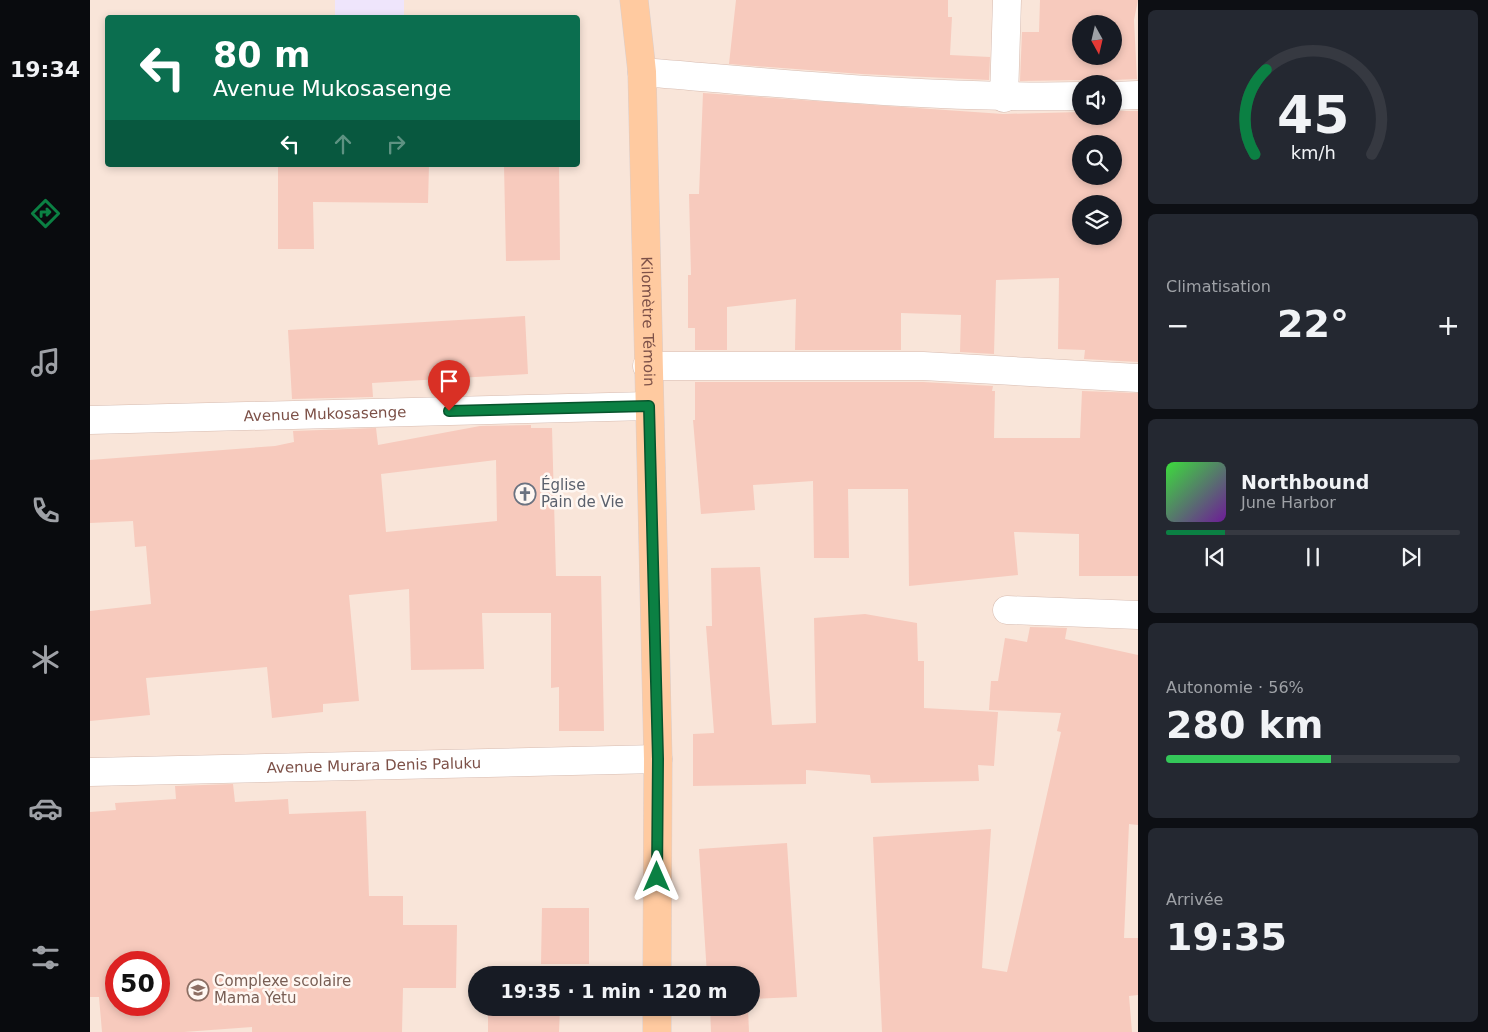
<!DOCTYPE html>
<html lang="fr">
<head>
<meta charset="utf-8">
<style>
	body { margin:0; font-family:"DejaVu Sans",sans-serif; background:#242831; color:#f1f3f6; height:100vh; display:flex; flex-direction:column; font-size:19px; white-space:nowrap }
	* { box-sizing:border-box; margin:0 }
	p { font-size:16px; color:#9ea1a6 }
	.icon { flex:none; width:28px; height:28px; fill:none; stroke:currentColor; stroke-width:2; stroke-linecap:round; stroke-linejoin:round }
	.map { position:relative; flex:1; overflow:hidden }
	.sheet { display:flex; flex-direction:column; gap:10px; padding:10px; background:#0d0f14; width:350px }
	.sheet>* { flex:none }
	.banner { position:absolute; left:15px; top:15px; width:475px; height:152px; border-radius:5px; box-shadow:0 2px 8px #0003; background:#0b6e4f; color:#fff; overflow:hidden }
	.needle { width:32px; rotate:172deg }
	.controls { position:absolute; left:982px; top:15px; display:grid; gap:10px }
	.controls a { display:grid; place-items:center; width:50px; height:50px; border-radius:50%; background:#171b24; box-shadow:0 2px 8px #0003; font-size:25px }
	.speed { position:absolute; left:15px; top:951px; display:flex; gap:10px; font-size:25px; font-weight:700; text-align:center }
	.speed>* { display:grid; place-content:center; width:65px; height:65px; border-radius:50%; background:#171b24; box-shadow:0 2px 8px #0003; line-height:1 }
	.speed .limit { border:8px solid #d22; background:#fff; color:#111 }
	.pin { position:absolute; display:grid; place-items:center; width:42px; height:42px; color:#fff; margin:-51px -21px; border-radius:50% 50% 50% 0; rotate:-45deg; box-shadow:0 0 5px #0007 }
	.pin .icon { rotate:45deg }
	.me { position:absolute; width:55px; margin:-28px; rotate:0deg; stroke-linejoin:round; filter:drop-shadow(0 0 4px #0008) }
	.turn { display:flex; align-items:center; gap:18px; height:105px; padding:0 25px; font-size:22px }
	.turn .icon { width:65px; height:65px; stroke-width:2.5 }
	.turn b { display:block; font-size:35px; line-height:42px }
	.lanes { display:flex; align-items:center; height:48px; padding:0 25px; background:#0003; justify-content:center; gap:25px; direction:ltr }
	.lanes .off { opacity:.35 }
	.big { font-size:38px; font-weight:700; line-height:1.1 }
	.sheet .widget { flex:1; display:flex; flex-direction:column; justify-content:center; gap:8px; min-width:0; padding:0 18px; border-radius:8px; background:#242831 }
	.sheet .dial { align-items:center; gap:0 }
	.dial svg { height:130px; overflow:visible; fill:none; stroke:#363941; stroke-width:7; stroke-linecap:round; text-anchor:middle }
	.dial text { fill:#f1f3f6; stroke:none }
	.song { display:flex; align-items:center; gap:15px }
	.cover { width:60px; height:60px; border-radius:8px; background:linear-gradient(135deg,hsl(120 70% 55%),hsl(280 70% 35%)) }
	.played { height:5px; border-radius:2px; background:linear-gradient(90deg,#0b8043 20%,#363941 20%) }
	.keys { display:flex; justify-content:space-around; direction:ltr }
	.heat { display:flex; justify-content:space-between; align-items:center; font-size:28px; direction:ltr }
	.charge { height:8px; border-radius:4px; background:linear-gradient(90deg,#34c759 56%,#363941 0) }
	.trip { position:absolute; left:378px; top:966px; width:292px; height:50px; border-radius:25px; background:#171b24; box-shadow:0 2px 8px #0003; font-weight:700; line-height:50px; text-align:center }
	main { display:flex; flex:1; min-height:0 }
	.tab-bar { display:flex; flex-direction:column; width:90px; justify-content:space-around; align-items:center; background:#090b0e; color:#9ea1a6 }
	.tab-bar .icon { width:35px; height:35px }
	.tab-bar .selected { color:#0b8043 }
	.tab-bar b { font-size:22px; color:#f1f3f6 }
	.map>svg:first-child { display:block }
	.residential { fill:#f9e5d9; fill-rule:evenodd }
	.education { fill:#efe5fc }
	.building { fill:#f7cabd; fill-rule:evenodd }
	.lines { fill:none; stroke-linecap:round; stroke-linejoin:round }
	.minor-casing { stroke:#d7bcb1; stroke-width:29 }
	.major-casing { stroke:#dbcecc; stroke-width:29 }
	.minor { stroke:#fff; stroke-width:28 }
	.major { stroke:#ffcaa0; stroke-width:28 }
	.route-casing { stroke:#07532c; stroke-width:12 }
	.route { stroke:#0b8043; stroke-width:9 }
	.labels { text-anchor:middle; stroke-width:5; stroke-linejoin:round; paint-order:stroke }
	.street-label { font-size:15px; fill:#7d5148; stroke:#fff7f2 }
	.worship-label { font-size:15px; fill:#5b616d; stroke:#fff7f2; text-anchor:start }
	.education-label { font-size:15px; fill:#785e54; stroke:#fff7f2; text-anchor:start }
</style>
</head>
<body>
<main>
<nav class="tab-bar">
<b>19:34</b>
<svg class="icon selected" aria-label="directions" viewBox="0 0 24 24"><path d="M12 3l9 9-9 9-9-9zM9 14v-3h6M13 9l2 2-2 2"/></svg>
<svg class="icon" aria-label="music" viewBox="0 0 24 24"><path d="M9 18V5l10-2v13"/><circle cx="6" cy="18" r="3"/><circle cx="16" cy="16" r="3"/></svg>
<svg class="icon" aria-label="phone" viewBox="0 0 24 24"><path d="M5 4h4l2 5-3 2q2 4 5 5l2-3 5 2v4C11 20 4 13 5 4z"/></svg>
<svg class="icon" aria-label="climate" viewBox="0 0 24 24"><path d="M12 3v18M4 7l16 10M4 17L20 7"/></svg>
<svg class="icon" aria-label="car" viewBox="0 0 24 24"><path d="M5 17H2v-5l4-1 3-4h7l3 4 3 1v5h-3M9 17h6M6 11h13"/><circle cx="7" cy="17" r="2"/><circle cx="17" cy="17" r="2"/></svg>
<svg class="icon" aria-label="filters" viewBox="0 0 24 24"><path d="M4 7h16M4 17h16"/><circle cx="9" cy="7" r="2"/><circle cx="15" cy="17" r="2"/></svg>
</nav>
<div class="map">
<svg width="1048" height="1032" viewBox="0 0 1048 1032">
	<rect width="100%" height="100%" fill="#fff2e9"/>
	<!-- residential -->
	<path class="residential" d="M 0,0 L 1048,0 L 1048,1032 L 0,1032 ZM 18,18 L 488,18 L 488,165 L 18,165 ZM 991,24 L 1024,24 L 1024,56 L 991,56 ZM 991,84 L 1024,84 L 1024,116 L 991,116 ZM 991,144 L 1024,144 L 1024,176 L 991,176 ZM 991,204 L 1024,204 L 1024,236 L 991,236 ZM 26,962 L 69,962 L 69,1005 L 26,1005 ZM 386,975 L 661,975 L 661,1008 L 386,1008 Z"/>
	<!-- education -->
	<path class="education" d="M 245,0 L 314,0 L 314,17 L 245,17 Z"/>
	<!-- building -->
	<path class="building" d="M 646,0 L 858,0 L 858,17 L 862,17 L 860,55 L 900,57 L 899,80 L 772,74 L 639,64 Z
		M 950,0 L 1048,0 L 1044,20 L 1047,79 L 1023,80 L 1015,84 L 1000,84 L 991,80 L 930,81 L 932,32 L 949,32 ZM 991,24 L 1024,24 L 1024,56 L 991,56 Z
		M 613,93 L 913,114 L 991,112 L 991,116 L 1024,116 L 1024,111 L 1048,111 L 1048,362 L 994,359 L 995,350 L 968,349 L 969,278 L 906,280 L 904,354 L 870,352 L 871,315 L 811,313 L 811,350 L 705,350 L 706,299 L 637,307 L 637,350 L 605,350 L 605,328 L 598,328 L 598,275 L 601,275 L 599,194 L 609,194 ZM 991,144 L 1024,144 L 1024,176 L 991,176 ZM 991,204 L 1024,204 L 1024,236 L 991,236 Z
		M 188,165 L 339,165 L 338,203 L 223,202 L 224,249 L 188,249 Z
		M 414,165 L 469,165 L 470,260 L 416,261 Z
		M 435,316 L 438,374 L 282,383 L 283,397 L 202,399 L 198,330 Z
		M 605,382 L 833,382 L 903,386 L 902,391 L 905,391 L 904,438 L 990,438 L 992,391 L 1048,393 L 1048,576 L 989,576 L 989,534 L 924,532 L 928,575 L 819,586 L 818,489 L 758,489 L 759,558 L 724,558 L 723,481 L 663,485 L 665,510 L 611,514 L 603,420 L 605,420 Z
		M 441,425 L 441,428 L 462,428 L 466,576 L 511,576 L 514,731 L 469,731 L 469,687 L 461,688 L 461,613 L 392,613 L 394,669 L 321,670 L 319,589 L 259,595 L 269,701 L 233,704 L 233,712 L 182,718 L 177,667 L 56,678 L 60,715 L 0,721 L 0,611 L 61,604 L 56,546 L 45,547 L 43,521 L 0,523 L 0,460 L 185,446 L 204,442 L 203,431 L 286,428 L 288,445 L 390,426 ZM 406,460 L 407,521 L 296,532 L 291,474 Z
		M 670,567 L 682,725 L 726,723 L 724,618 L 775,614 L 827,623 L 828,661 L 834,661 L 834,708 L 908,712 L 904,766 L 888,765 L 889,781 L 781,783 L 780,775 L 716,770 L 716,784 L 603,786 L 603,734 L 624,733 L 616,626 L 622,626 L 621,568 Z
		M 940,627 L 977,628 L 975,639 L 1048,655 L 1048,825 L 1039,824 L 1034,938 L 1048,938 L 1048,995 L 1039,996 L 1042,1032 L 792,1032 L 783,837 L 901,829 L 892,968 L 917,972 L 971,732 L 967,731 L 971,713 L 899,710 L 901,681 L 908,681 L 915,638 L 937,642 Z
		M 143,784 L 145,802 L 198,799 L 199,814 L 276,811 L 279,896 L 313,896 L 313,925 L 367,925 L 366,988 L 313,988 L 312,1032 L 162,1032 L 162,1027 L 94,1032 L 12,1032 L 9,997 L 0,997 L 0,812 L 26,810 L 25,803 L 86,799 L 85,786 ZM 26,962 L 69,962 L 69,1005 L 26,1005 Z
		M 697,843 L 707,997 L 661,999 L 661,975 L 617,975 L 609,849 Z
		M 452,908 L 499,908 L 499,964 L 451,964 Z
		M 398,966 L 470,969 L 470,975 L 398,975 Z
		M 398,1008 L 470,1008 L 469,1032 L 398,1032 Z
		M 620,1008 L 658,1008 L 659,1032 L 621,1032 Z"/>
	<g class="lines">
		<!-- minor casing -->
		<g class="minor-casing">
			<g id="minor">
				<path d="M 552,72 C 698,84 844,99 991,96"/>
				<path d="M 1024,96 L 1048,95"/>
				<path d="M 914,98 L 917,0"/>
				<path d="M 557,366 L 833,366 L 1048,378"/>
				<path id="s1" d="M 0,420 L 559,406"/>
				<path d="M 917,610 L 1048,615"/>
				<path id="s2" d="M 0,772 L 568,759"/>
			</g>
		</g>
		<!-- major casing -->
		<g class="major-casing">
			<g id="major">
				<path id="s3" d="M 544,0 L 552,72 L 568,759 L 567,975"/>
				<path d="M 567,1032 L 567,1008"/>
			</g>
		</g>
		<!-- minor -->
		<use href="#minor" class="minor"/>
		<!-- major -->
		<use href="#major" class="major"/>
	</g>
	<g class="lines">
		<!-- route casing -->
		<g class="route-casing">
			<path id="route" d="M 359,411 L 559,406 L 568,759 L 567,877"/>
		</g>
		<!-- route -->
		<use href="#route" class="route"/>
	</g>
	<!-- icons -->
	<defs>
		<g id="church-ring" transform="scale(1.125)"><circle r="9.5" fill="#fff7f2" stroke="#6b7280" stroke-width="1.5"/><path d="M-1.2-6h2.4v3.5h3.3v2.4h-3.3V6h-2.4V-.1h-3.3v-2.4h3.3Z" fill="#6b7280"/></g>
		<g id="school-ring" transform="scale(1.125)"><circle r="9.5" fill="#fff7f2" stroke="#8d6e63" stroke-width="1.5"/><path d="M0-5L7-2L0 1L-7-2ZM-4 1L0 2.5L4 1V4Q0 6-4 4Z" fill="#8d6e63"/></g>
	</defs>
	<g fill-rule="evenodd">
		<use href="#church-ring" x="435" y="494"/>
		<use href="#school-ring" x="108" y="990"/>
	</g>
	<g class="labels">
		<!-- street labels -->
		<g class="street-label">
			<text dy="5" stroke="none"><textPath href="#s3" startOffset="322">Kilomètre Témoin</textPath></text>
			<text dy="5" stroke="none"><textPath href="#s1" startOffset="235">Avenue Mukosasenge</textPath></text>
			<text dy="5" stroke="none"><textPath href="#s2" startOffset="284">Avenue Murara Denis Paluku</textPath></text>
		</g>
		<!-- worship labels -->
		<g class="worship-label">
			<text x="451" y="490">Église<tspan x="451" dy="17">Pain de Vie</tspan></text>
		</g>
		<!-- education labels -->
		<g class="education-label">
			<text x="124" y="986">Complexe scolaire<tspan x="124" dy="17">Mama Yetu</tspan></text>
		</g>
	</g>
</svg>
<div class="controls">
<a><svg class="needle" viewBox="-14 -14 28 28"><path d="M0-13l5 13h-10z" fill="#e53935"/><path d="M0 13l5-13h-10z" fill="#9ea1a6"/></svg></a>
<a><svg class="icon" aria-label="sound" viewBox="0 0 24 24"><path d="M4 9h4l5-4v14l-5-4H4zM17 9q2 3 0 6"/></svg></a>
<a><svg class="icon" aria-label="search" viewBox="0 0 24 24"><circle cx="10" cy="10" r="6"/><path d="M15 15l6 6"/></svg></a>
<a><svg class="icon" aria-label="layers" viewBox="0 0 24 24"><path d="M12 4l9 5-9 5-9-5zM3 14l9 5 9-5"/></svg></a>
</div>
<div class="speed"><div class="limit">50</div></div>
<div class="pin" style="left:359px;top:411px;background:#d93025"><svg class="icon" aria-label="arrive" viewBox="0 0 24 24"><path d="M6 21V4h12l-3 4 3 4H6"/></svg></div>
<svg class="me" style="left:567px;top:877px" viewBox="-20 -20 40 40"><path d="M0-17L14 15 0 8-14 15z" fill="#0b8043" stroke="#fff" stroke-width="4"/></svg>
<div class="trip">19:35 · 1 min · 120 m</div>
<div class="banner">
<div class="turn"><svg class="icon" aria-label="left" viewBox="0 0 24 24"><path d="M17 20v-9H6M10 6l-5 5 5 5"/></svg><div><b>80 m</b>Avenue Mukosasenge</div></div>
<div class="lanes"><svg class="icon" aria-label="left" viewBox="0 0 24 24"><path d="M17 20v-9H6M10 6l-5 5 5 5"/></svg><svg class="icon off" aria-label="ahead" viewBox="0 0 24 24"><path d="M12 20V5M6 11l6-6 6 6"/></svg><svg class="icon off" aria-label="right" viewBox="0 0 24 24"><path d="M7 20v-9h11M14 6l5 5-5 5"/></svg></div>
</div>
</div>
<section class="sheet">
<div class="widget dial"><svg viewBox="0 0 100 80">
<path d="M14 69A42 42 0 1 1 86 69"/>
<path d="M14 69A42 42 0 0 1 21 17" stroke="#0b8043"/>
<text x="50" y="56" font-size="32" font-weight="700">45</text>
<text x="50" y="72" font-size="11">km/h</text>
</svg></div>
<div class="widget"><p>Climatisation</p>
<div class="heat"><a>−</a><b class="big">22°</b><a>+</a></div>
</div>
<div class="widget">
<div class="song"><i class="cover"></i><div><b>Northbound</b><p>June Harbor</p></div></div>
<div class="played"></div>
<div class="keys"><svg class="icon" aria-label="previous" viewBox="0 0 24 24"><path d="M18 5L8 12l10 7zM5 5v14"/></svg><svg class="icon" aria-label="pause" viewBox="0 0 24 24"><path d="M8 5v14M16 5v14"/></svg><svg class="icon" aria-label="next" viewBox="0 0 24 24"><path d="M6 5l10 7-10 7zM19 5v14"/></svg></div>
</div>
<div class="widget"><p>Autonomie · 56%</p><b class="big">280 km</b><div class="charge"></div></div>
<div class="widget"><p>Arrivée</p><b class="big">19:35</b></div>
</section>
</main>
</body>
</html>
